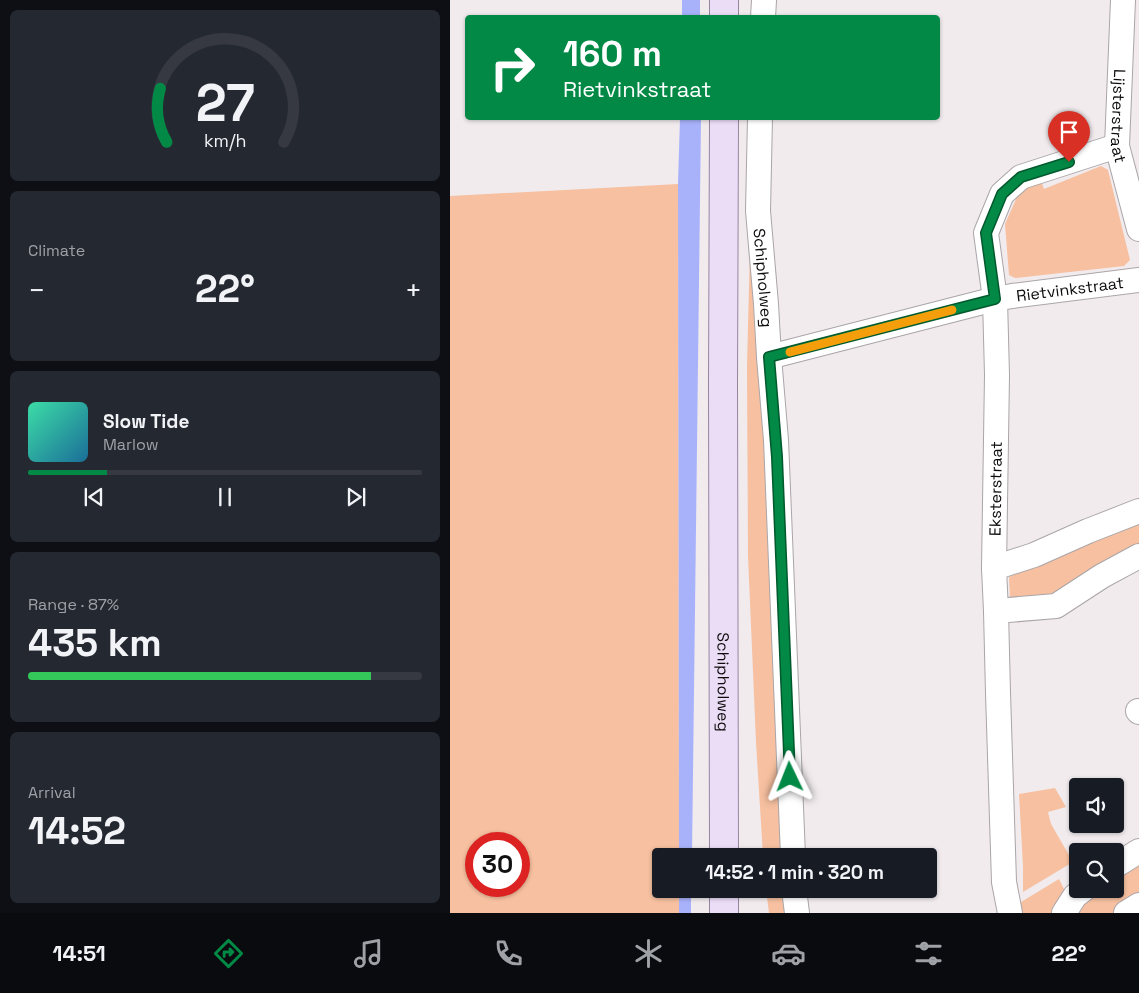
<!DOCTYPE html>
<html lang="en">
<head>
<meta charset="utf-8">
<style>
	body { margin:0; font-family:"Space Grotesk",sans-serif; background:#242831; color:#f1f3f6; height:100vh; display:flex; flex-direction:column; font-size:19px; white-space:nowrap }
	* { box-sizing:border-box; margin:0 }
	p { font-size:16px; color:#9ea1a6 }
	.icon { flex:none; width:28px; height:28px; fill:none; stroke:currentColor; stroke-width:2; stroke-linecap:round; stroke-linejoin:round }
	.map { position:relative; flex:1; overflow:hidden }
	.side { display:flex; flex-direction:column; gap:10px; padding:10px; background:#0d0f14; width:450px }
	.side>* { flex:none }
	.hud { position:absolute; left:15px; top:15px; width:475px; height:105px; border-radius:5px; box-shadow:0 1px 4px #0004; background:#018945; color:#fff; overflow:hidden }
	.controls { position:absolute; left:619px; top:778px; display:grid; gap:10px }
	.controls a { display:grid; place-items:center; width:55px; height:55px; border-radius:5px; background:#171b24; box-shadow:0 1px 4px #0004; font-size:25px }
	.speed { position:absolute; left:15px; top:832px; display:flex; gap:10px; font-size:25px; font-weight:700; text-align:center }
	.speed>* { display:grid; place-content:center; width:65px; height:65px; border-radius:50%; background:#171b24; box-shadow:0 1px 4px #0004; line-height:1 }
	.speed .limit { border:8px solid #d22; background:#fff; color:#111 }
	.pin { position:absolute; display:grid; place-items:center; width:42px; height:42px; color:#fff; margin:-51px -21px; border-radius:50% 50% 50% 0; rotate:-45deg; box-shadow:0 0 5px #0007 }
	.pin .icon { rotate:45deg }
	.me { position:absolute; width:55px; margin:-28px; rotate:358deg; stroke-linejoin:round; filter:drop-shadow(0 0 4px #0008) }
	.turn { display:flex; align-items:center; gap:18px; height:105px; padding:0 15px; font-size:22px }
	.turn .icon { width:65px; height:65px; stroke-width:2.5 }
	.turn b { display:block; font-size:35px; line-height:42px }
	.big { font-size:38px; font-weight:800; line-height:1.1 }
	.side .tile { flex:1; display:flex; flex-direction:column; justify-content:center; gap:8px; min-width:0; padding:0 18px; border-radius:8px; background:#242831 }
	.side .dial { align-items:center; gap:0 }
	.dial svg { height:130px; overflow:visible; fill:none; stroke:#363941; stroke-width:7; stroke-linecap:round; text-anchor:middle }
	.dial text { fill:#f1f3f6; stroke:none }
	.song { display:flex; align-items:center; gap:15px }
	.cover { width:60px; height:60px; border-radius:8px; background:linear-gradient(135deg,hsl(160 70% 55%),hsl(200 70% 35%)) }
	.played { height:5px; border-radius:2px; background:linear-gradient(90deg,#018945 20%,#363941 20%) }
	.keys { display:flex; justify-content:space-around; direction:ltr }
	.heat { display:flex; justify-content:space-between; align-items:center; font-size:28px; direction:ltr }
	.charge { height:8px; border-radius:4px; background:linear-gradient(90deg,#34c759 87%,#363941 0) }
	.trip { position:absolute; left:202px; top:848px; width:285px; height:50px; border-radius:5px; background:#171b24; box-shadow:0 1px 4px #0004; font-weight:800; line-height:50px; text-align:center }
	.tabs { display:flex; height:80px; justify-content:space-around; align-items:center; background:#090b0e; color:#9ea1a6 }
	.tabs .icon { width:35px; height:35px }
	.tabs .selected { color:#018945 }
	.tabs b { font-size:22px; color:#f1f3f6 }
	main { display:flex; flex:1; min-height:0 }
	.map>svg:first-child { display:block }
	.green { fill:#f7c0a0; fill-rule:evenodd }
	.water { fill:#a8b2fa }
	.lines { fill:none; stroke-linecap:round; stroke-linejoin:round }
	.minor-casing { stroke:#aaa5a8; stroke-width:26 }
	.major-casing { stroke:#9685a1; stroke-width:30 }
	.minor { stroke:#fff; stroke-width:24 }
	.major { stroke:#ecddf7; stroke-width:28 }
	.route-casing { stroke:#01592d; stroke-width:12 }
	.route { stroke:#018945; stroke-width:9 }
	.slow { stroke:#f59e0b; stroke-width:9 }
	.labels { text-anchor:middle; stroke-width:4; stroke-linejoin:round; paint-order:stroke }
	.street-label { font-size:16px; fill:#0d0b0c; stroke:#fef8fb }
</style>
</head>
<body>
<main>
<section class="side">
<div class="tile dial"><svg viewBox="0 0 100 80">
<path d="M14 69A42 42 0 1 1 86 69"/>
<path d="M14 69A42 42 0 0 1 10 36" stroke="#018945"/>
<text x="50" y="56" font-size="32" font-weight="700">27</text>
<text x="50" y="72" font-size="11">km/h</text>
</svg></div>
<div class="tile"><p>Climate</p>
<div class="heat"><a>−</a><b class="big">22°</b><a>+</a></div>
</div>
<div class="tile">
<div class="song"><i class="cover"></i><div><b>Slow Tide</b><p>Marlow</p></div></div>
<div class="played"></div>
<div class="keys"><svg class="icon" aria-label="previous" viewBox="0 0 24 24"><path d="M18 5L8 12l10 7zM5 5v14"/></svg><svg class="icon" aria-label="pause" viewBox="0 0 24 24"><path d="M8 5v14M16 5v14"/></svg><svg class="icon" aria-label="next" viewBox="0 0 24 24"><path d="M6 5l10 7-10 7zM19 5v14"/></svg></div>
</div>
<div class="tile"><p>Range · 87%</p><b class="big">435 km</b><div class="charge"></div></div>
<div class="tile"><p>Arrival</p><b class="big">14:52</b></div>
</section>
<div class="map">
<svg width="689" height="913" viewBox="0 0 689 913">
	<rect width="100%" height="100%" fill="#f1ebee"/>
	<!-- green -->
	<path class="green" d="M 651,166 L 658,170 L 680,260 L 674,266 L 565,278 L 559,275 L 555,224 L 571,188 L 591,181 L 594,189 Z
		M 228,184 L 229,856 L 211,856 L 211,889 L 229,889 L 229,913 L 0,913 L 0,196 ZM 26,844 L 69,844 L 69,886 L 26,886 Z
		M 300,246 L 304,268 L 321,554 L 335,852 L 331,853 L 331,856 L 313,856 L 306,742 L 298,556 L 297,367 Z
		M 689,517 L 689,545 L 600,599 L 560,599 L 559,577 Z
		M 605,788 L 616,807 L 598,812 L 601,824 L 623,862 L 573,892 L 573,867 L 569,794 Z
		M 689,850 L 689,894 L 664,913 L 623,913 L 642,889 L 665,889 L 665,869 Z
		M 609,879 L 614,889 L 618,893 L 604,913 L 569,913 L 566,905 Z
		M 316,889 L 332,889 L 333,898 L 337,899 L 338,913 L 319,913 Z"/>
	<!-- water -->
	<path class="water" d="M 232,0 L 250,0 L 250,17 L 232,17 Z
		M 230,118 L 251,118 L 242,856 L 229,856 L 228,184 Z
		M 229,889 L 241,889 L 241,913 L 229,913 Z"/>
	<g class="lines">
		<!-- minor casing -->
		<g class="minor-casing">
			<g id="minor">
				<path id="s1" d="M 673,0 L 667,146 L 689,229"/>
				<path d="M 313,18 L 314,0"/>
				<path id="s2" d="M 310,118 L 308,211 L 316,304 L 319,357 L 326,440 L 343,856"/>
				<path id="s3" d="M 319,357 L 545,299 L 562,296 L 689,280"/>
				<path d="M 544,568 L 584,555 L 638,531 L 689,511"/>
				<path d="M 546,611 L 606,606 L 652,576 L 689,556"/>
				<path d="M 688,711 L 689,712"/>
				<path d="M 665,866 L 689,851"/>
				<path d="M 344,889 L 347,913"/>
				<path id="s4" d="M 560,913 L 554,882 L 548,693 L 546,611 L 544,568 L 547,375 L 545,299 L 536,233 L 552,194 L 571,177 L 667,146"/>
				<path d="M 614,913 L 625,896 L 634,889"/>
				<path d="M 676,913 L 689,905"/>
			</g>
		</g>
		<!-- major casing -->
		<g class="major-casing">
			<g id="major">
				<path d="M 274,18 L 274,0"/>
				<path id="s5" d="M 274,118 L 273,385 L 274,856"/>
				<path d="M 274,913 L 274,889"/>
			</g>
		</g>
		<!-- minor -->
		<use href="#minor" class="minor"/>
		<!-- major -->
		<use href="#major" class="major"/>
	</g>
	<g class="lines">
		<!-- route casing -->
		<g class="route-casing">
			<path id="route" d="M 340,777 L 327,457 L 319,357 L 545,299 L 536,233 L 552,194 L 571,177 L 619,162"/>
		</g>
		<!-- route -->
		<use href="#route" class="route"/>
		<!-- slow -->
		<path class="slow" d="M 340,352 L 502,310"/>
	</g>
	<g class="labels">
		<!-- street labels -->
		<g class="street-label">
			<text dy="6" stroke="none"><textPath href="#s1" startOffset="116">Lijsterstraat</textPath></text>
			<text dy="6" stroke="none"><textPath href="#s2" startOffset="160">Schipholweg</textPath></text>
			<text dy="6" stroke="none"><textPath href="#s3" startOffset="309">Rietvinkstraat</textPath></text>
			<text dy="6" stroke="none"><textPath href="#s4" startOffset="425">Eksterstraat</textPath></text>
			<text dy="6" stroke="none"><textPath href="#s5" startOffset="564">Schipholweg</textPath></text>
		</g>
	</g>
</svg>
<div class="controls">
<a><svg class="icon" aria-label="sound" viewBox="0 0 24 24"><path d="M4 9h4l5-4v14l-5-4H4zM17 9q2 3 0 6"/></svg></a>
<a><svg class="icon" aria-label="search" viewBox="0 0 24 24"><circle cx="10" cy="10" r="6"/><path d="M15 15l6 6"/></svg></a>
</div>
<div class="speed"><div class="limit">30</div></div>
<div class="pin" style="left:619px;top:162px;background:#d93025"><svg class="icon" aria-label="arrive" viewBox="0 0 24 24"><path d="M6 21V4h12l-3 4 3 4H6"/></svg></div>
<svg class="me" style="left:340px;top:777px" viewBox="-20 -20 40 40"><path d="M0-17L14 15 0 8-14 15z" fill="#018945" stroke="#fff" stroke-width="4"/></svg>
<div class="trip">14:52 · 1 min · 320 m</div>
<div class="hud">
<div class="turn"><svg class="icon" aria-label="right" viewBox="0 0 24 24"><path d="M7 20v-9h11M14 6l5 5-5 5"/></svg><div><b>160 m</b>Rietvinkstraat</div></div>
</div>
</div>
</main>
<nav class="tabs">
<b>14:51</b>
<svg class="icon selected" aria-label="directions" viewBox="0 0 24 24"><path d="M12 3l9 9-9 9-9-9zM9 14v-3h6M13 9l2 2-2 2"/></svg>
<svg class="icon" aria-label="music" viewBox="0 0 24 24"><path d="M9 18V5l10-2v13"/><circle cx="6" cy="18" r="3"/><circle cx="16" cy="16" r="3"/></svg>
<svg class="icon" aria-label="phone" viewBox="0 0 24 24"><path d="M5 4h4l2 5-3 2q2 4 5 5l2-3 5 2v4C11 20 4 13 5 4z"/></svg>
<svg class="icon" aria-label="climate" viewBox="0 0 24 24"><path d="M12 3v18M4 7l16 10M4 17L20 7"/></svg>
<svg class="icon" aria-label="car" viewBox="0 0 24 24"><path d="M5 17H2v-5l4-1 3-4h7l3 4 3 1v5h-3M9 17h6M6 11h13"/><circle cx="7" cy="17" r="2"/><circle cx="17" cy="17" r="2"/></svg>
<svg class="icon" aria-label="filters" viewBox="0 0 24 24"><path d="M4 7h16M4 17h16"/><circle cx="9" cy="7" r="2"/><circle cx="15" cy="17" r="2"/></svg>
<b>22°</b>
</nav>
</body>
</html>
